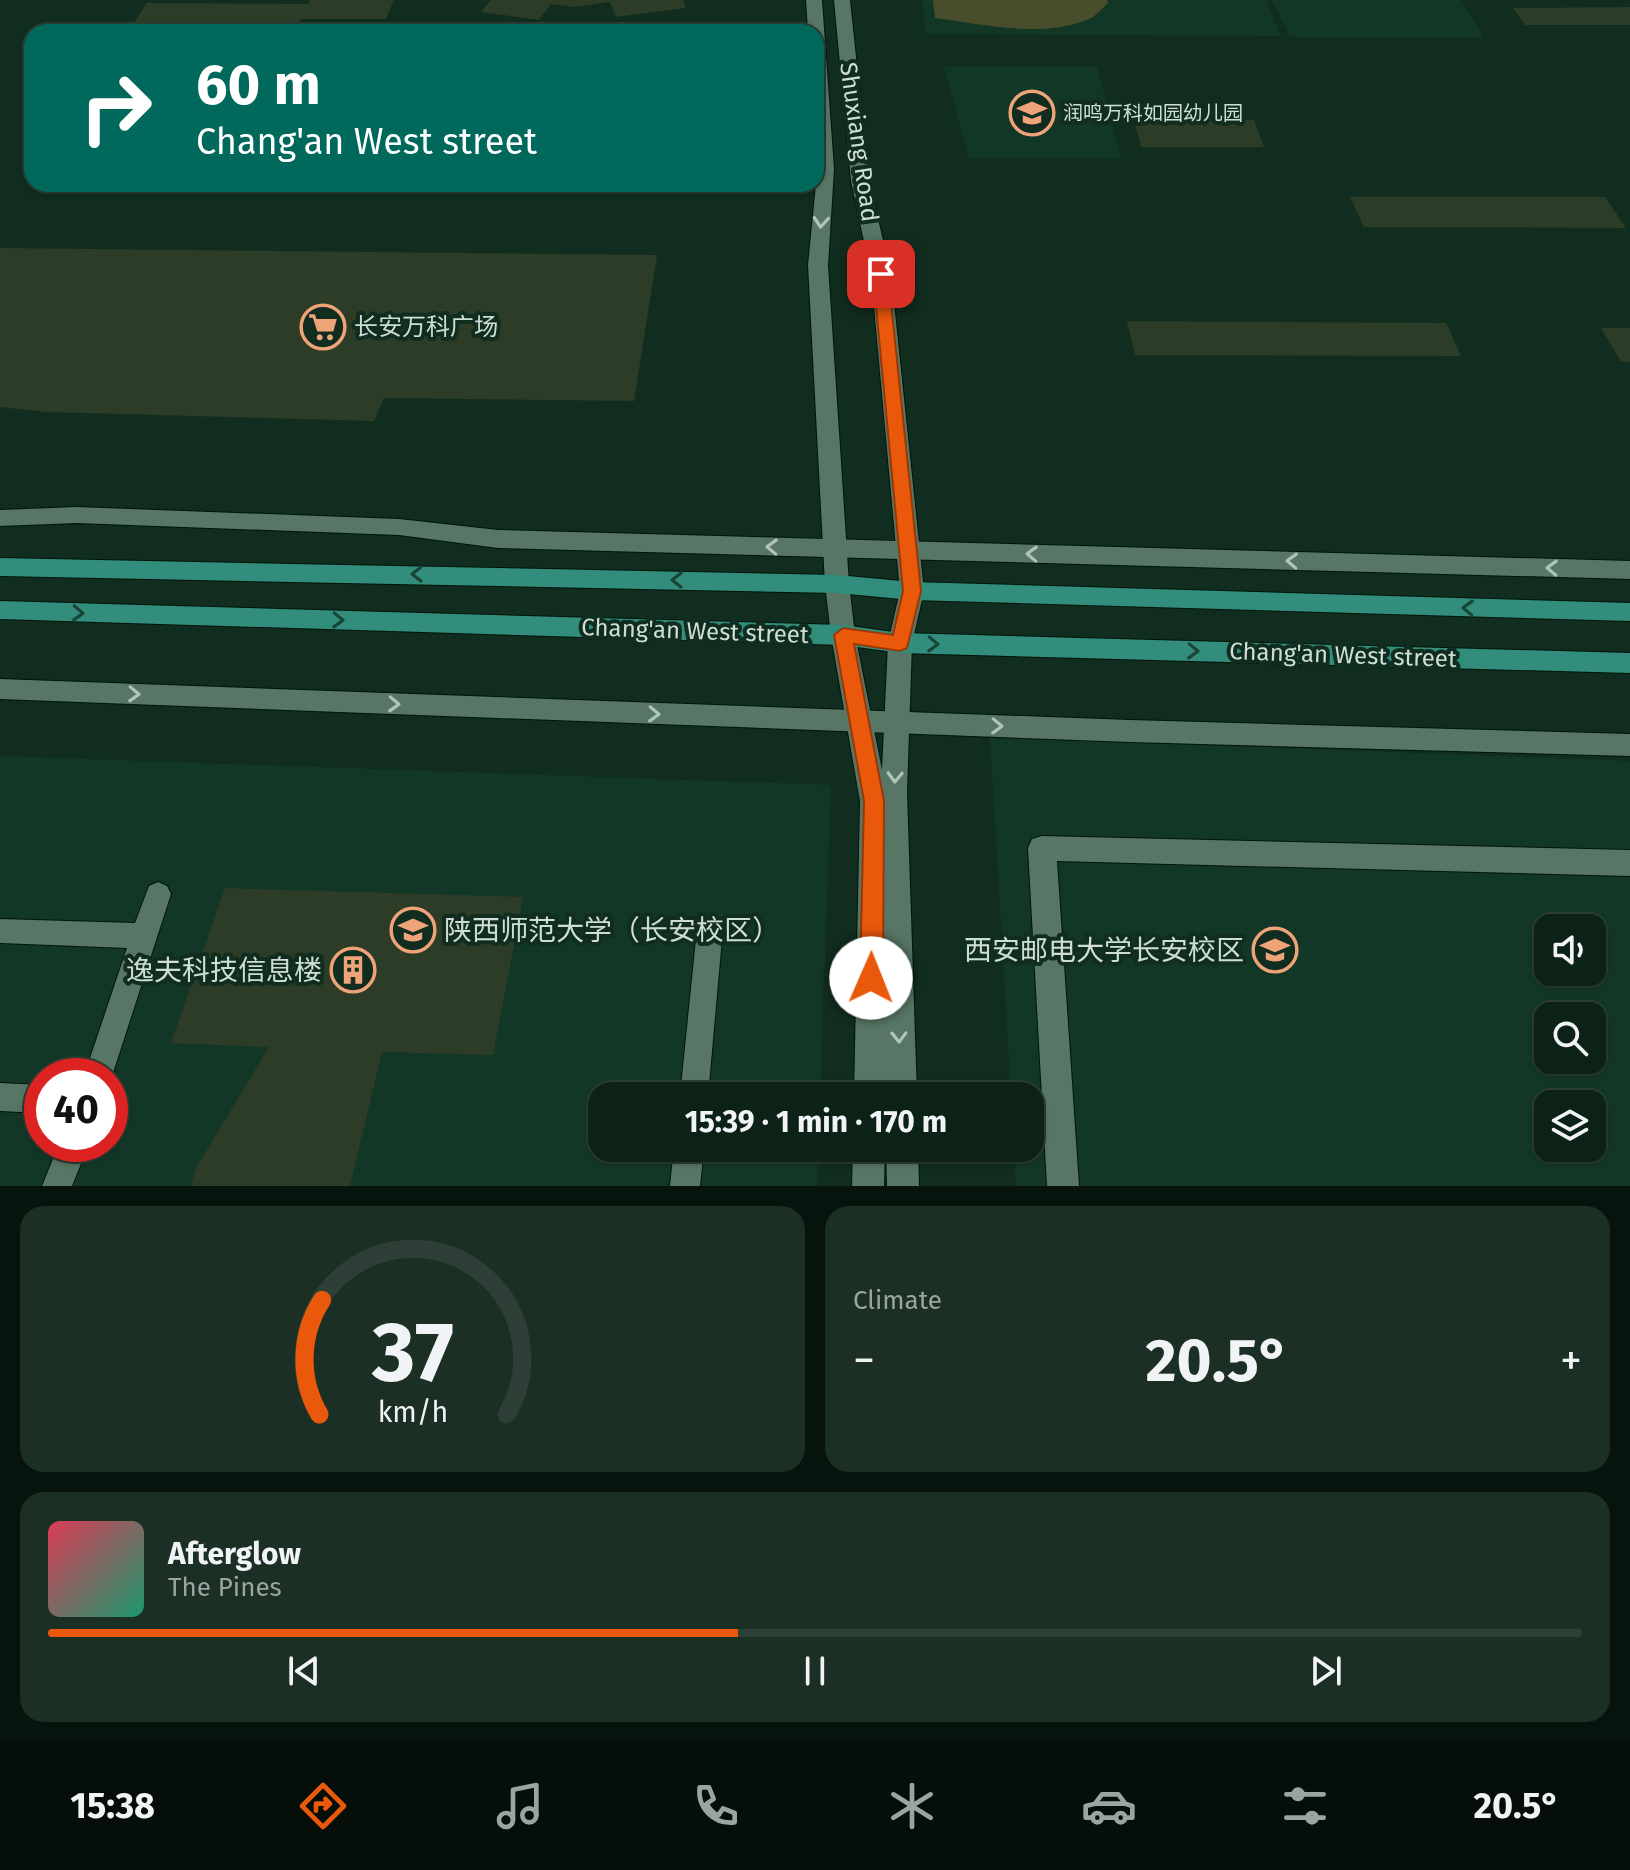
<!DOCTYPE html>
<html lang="en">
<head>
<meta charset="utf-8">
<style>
	body { margin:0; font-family:"Fira Sans","Noto Sans SC",sans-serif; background:#1b2f24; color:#f1f3f6; height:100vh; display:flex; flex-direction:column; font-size:30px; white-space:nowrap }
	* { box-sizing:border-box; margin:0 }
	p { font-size:26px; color:#9aa4a1 }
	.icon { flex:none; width:44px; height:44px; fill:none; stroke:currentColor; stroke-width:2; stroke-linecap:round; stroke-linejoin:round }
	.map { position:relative; height:1186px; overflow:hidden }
	.panel { display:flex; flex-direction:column; gap:20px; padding:20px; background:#07130d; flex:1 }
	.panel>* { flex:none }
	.hud { position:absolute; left:24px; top:24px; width:800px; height:168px; border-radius:24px; box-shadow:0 2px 6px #0004,0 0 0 2px #2d3f36; background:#00695c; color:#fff; overflow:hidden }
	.tools { position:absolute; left:1534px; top:914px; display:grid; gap:16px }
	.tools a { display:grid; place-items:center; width:72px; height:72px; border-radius:16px; background:#0d2217; box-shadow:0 2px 6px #0004,0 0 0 2px #2d3f36; font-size:40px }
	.speed { position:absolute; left:24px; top:1058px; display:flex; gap:16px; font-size:40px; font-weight:700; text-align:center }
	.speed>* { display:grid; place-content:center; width:104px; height:104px; border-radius:50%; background:#0d2217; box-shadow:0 2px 6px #0004,0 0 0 2px #2d3f36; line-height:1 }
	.speed .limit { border:12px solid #d22; background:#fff; color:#111 }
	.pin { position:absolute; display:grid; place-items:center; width:68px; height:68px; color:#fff; margin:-34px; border-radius:16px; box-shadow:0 4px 12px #0006 }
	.me { position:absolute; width:88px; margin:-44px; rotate:1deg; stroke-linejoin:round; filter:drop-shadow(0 0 6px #0008) }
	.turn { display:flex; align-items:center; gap:28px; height:168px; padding:0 40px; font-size:36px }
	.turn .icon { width:104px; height:104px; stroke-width:2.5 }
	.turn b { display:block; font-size:56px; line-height:68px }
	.big { font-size:60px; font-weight:700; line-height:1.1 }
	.panel .tile { flex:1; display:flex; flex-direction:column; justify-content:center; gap:12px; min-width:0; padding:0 28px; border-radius:24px; background:#1b2f24 }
	.panel .dial { align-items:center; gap:0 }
	.dial svg { height:208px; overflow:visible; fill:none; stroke:#2d3f36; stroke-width:7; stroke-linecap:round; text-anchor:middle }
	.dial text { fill:#f1f3f6; stroke:none }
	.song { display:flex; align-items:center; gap:24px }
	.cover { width:96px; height:96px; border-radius:12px; background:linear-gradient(135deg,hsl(350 70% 55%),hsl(160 70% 35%)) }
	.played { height:8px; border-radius:4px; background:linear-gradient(90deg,#ea580c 45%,#2d3f36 45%) }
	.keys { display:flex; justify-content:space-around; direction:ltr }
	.heat { display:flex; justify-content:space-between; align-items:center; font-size:44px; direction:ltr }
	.panel .tiles { flex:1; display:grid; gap:20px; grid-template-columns:1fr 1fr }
	.tile:last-child { grid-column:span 2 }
	.trip { position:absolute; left:588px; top:1082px; width:456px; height:80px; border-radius:24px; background:#0d2217; box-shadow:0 2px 6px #0004,0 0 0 2px #2d3f36; font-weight:700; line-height:80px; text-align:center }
	.dock { display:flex; height:128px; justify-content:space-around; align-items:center; background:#050e09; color:#9aa4a1 }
	.dock .icon { width:56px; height:56px }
	.dock .on { color:#ea580c }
	.dock b { font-size:36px; color:#f1f3f6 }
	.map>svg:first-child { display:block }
	.built { fill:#133727; fill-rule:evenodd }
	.green { fill:#484d2b }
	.building { fill:#2c3c27 }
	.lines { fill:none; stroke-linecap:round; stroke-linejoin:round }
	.service-casing { stroke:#001509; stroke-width:2 }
	.minor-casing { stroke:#001509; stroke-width:2 }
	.tertiary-casing { stroke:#001509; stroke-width:2 }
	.secondary-casing { stroke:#001509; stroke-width:2 }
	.primary-casing { stroke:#001509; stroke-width:2 }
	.service { fill:#587665; fill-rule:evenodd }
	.minor { fill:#587665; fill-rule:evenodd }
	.tertiary { fill:#587665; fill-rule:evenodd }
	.secondary { fill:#587665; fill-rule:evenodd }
	.primary { fill:#328d7d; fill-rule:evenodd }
	.oneway { stroke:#b0c4b9 }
	.oneway2 { stroke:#194536 }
	.route { fill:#ea580c; stroke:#983908; stroke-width:2 }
	.labels { text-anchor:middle; stroke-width:8; stroke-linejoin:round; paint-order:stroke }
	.far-poi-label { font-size:20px; fill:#ceded5; stroke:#112d1f; text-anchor:start }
	.street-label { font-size:24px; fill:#ceded5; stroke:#112d1f }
	.poi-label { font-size:24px; fill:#ceded5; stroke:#112d1f; text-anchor:start }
	.near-poi-label { font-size:28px; fill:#ceded5; stroke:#112d1f; text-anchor:end }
</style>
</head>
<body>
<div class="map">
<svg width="1630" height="1186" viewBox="0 0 1630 1186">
	<rect width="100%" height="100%" fill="#112d1f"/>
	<!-- built -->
	<path class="built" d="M 922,0 L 1266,0 L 1281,36 L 926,34 Z
		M 1272,0 L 1461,0 L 1484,37 L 1290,37 Z
		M 944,67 L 1097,67 L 1121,158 L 969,158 Z
		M 990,737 L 1630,761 L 1630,1186 L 1016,1186 L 1014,1148 L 1030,1148 L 1030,1096 L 1011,1096 ZM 1548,928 L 1592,928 L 1592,972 L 1548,972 ZM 1548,1016 L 1592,1016 L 1592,1060 L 1548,1060 ZM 1548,1104 L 1592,1104 L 1592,1148 L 1548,1148 Z
		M 0,756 L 831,785 L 820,1096 L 602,1096 L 602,1148 L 818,1148 L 817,1186 L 0,1186 ZM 42,1076 L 110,1076 L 110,1144 L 42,1144 Z"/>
	<!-- green -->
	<path class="green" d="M 933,0 L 1107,0 L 1108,3 C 1102,8 1096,16 1089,19 C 1043,39 983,24 935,18 Z"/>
	<!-- building -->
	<path class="building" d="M 310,0 L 394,0 L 386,19 L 301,19 L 297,28 L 131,27 L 147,3 L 308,4 Z
		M 491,0 L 683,0 L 686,8 L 616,17 L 610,2 L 574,7 L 551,4 L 539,20 L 481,12 Z
		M 1630,7 L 1630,25 L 1525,25 L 1513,8 Z
		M 1134,120 L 1254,120 L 1264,147 L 1141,147 Z
		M 1350,197 L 1605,197 L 1626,228 L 1364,227 Z
		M 0,248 L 657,255 L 634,401 L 384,398 L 374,421 L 46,412 L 0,407 Z
		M 1127,321 L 1446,323 L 1461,356 L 1135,355 Z
		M 1601,328 L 1630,328 L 1630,362 L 1621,362 Z
		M 225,888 L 523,897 L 493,1055 L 382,1052 L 350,1186 L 191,1186 L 196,1168 L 269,1047 L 171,1043 Z"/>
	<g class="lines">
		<!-- service casing -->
		<g class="service-casing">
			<path id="service" d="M 158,882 L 167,886 L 171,894 L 112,1076 L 110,1082 L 110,1076 L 84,1076 L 127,948 L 0,943 L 0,919 L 135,923 L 149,886 Z
				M 709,927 L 718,930 L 722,939 L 708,1096 L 680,1096 L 696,939 L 700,930 Z
				M 0,1083 L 42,1085 L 42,1113 L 0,1111 Z
				M 59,1144 L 89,1144 L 72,1186 L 42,1186 Z
				M 674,1148 L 704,1148 L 700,1186 L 670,1186 Z"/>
		</g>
		<!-- minor casing -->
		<g class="minor-casing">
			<path id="minor" d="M 1042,836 L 1630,850 L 1630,876 L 1057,861 L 1079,1186 L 1047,1186 L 1028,848 L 1032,839 Z"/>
		</g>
		<!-- tertiary casing -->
		<g class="tertiary-casing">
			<path id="tertiary" d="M 806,0 L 822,0 L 834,169 L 828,265 L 849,584 L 855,635 L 882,770 L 888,643 L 900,591 L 871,274 L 851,181 L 834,0 L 850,0 L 869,181 L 891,274 L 924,591 L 912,643 L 907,793 L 917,1096 L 854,1096 L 860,801 L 831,635 L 825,584 L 808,265 L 816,184 L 816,32 L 808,32 Z
				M 853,1148 L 885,1148 L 884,1186 L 852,1186 Z
				M 886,1148 L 918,1148 L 919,1186 L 887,1186 Z"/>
		</g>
		<!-- secondary casing -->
		<g class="secondary-casing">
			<path id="secondary" d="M 77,507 L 399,519 L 498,530 L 1630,561 L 1630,579 L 498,548 L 399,535 L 77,523 L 0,526 L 0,510 Z
				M 0,679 L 1130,720 L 1630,734 L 1630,756 L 1130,742 L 0,699 Z"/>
		</g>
		<!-- primary casing -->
		<g class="primary-casing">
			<path id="primary" d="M 0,558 L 837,575 L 912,582 L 1630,603 L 1630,621 L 912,600 L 837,593 L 0,576 Z
				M 0,601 L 843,625 L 900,633 L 1630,653 L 1630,673 L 900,653 L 843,645 L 0,619 Z"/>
		</g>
		<!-- service -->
		<use href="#service" class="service"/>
		<!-- minor -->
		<use href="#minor" class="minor"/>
		<!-- tertiary -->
		<use href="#tertiary" class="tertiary"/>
		<!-- secondary -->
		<use href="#secondary" class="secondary"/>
		<!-- primary -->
		<use href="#primary" class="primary"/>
	</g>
	<!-- one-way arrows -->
	<defs><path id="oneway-chevron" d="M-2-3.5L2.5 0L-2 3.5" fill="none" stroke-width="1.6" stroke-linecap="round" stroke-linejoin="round" transform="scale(2)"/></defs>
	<g class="oneway">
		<use href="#oneway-chevron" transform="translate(821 222) rotate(94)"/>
		<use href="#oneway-chevron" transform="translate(772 547) rotate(-178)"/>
		<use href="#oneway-chevron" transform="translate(1032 554) rotate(-178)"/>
		<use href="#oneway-chevron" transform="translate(1292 561) rotate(-178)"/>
		<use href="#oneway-chevron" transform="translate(1552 568) rotate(-178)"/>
		<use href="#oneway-chevron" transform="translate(134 694) rotate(2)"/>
		<use href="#oneway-chevron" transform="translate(394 704) rotate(2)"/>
		<use href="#oneway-chevron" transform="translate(654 714) rotate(2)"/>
		<use href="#oneway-chevron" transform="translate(997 726) rotate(2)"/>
		<use href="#oneway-chevron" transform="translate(895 777) rotate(92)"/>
		<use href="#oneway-chevron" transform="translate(899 1037) rotate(89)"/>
	</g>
	<g class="oneway2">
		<use href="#oneway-chevron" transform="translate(417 574) rotate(-179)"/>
		<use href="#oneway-chevron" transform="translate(677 580) rotate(-179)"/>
		<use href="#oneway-chevron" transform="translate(1468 608) rotate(-178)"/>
		<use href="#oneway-chevron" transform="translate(78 613) rotate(2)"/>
		<use href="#oneway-chevron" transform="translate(338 620) rotate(2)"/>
		<use href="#oneway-chevron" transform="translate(933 644) rotate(2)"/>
		<use href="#oneway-chevron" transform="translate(1193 651) rotate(2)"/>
	</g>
	<!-- route -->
	<path class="route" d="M 881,269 L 888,274 L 921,591 L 907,648 L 900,651 L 854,644 L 884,801 L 883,978 L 879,985 L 871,989 L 863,985 L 860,978 L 864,801 L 834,635 L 843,628 L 893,635 L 903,591 L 873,274 Z"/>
	<!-- icons -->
	<defs>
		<g id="school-ring" transform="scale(2.3)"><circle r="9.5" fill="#112d1f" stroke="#efa378" stroke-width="1.5"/><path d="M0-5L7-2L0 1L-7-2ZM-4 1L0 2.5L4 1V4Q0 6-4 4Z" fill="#efa378"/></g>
		<g id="supermarket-ring" transform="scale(2.3)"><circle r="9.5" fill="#112d1f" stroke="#efa378" stroke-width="1.5"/><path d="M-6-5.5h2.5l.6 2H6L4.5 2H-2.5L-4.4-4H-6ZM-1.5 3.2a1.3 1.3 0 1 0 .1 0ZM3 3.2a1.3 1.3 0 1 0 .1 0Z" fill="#efa378"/></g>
		<g id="university-ring" transform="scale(2.3)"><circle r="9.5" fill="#112d1f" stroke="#efa378" stroke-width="1.5"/><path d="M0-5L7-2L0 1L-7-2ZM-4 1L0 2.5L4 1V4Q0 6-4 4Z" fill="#efa378"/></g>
		<g id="building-ring" transform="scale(2.3)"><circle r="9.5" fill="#112d1f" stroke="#efa378" stroke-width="1.5"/><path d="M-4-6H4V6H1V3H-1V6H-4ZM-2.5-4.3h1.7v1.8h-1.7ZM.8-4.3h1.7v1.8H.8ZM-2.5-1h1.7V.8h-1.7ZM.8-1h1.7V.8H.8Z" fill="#efa378"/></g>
	</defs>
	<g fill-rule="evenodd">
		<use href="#school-ring" x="1032" y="113"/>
		<use href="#supermarket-ring" x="323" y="327"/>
		<use href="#university-ring" x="413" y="930"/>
		<use href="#university-ring" x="1275" y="950"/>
		<use href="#building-ring" x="353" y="970"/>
	</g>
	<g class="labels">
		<!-- far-poi labels -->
		<g class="far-poi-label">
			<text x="1063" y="120">润鸣万科如园幼儿园</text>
		</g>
		<!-- street labels -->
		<g class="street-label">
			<text transform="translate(859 142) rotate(82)" y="8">Shuxiang Road</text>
			<text transform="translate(695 631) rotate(2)" y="8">Chang'an West street</text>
			<text transform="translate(1343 655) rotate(2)" y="8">Chang'an West street</text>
		</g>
		<!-- poi labels -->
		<g class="poi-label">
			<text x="354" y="335">长安万科广场</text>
		</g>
		<!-- near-poi labels -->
		<g class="near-poi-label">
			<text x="444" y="940" text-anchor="start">陕西师范大学（长安校区）</text>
			<text x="1244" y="960">西安邮电大学长安校区</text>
			<text x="322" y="980">逸夫科技信息楼</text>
		</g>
	</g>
</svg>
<div class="tools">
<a><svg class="icon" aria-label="sound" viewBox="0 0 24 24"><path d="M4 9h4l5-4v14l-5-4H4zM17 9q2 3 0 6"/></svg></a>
<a><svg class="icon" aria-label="search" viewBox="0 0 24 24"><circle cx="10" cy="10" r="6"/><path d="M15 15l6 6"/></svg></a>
<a><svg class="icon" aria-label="layers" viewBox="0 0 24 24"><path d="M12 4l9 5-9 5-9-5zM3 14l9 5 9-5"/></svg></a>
</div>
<div class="speed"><div class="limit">40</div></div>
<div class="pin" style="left:881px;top:274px;background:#d93025"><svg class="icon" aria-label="arrive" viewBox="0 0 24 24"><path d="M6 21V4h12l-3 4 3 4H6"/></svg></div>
<svg class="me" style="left:871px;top:978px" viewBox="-20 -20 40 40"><circle r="19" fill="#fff"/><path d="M0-13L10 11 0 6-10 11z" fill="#ea580c"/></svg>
<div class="trip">15:39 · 1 min · 170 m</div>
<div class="hud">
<div class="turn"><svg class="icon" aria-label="right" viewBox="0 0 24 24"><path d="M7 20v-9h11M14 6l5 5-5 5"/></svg><div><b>60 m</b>Chang'an West street</div></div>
</div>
</div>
<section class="panel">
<div class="tiles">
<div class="tile dial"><svg viewBox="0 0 100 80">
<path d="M14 69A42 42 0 1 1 86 69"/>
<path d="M14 69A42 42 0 0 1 15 25" stroke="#ea580c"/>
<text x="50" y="56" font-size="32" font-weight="700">37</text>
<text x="50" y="72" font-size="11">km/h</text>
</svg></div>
<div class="tile"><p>Climate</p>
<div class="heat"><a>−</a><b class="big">20.5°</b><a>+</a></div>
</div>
<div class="tile">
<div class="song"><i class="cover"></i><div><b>Afterglow</b><p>The Pines</p></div></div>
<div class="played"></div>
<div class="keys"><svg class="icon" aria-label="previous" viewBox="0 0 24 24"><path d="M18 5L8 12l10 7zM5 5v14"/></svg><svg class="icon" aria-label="pause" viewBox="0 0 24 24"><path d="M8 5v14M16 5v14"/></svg><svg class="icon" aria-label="next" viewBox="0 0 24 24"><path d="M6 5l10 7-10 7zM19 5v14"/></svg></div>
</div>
</div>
</section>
<nav class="dock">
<b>15:38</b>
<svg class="icon on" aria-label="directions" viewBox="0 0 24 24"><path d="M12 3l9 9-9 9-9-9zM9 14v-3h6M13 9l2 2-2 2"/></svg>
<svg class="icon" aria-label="music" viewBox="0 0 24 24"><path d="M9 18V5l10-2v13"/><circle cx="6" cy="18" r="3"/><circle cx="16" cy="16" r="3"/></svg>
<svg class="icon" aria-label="phone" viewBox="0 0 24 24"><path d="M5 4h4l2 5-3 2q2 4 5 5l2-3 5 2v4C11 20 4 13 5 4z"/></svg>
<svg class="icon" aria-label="climate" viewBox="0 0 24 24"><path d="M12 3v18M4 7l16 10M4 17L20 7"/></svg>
<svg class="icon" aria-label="car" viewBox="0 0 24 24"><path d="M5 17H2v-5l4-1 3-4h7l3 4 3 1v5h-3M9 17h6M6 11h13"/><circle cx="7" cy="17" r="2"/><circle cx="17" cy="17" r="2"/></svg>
<svg class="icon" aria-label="filters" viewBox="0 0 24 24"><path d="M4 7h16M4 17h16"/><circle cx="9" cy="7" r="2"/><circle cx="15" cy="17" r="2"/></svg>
<b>20.5°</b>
</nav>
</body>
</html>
